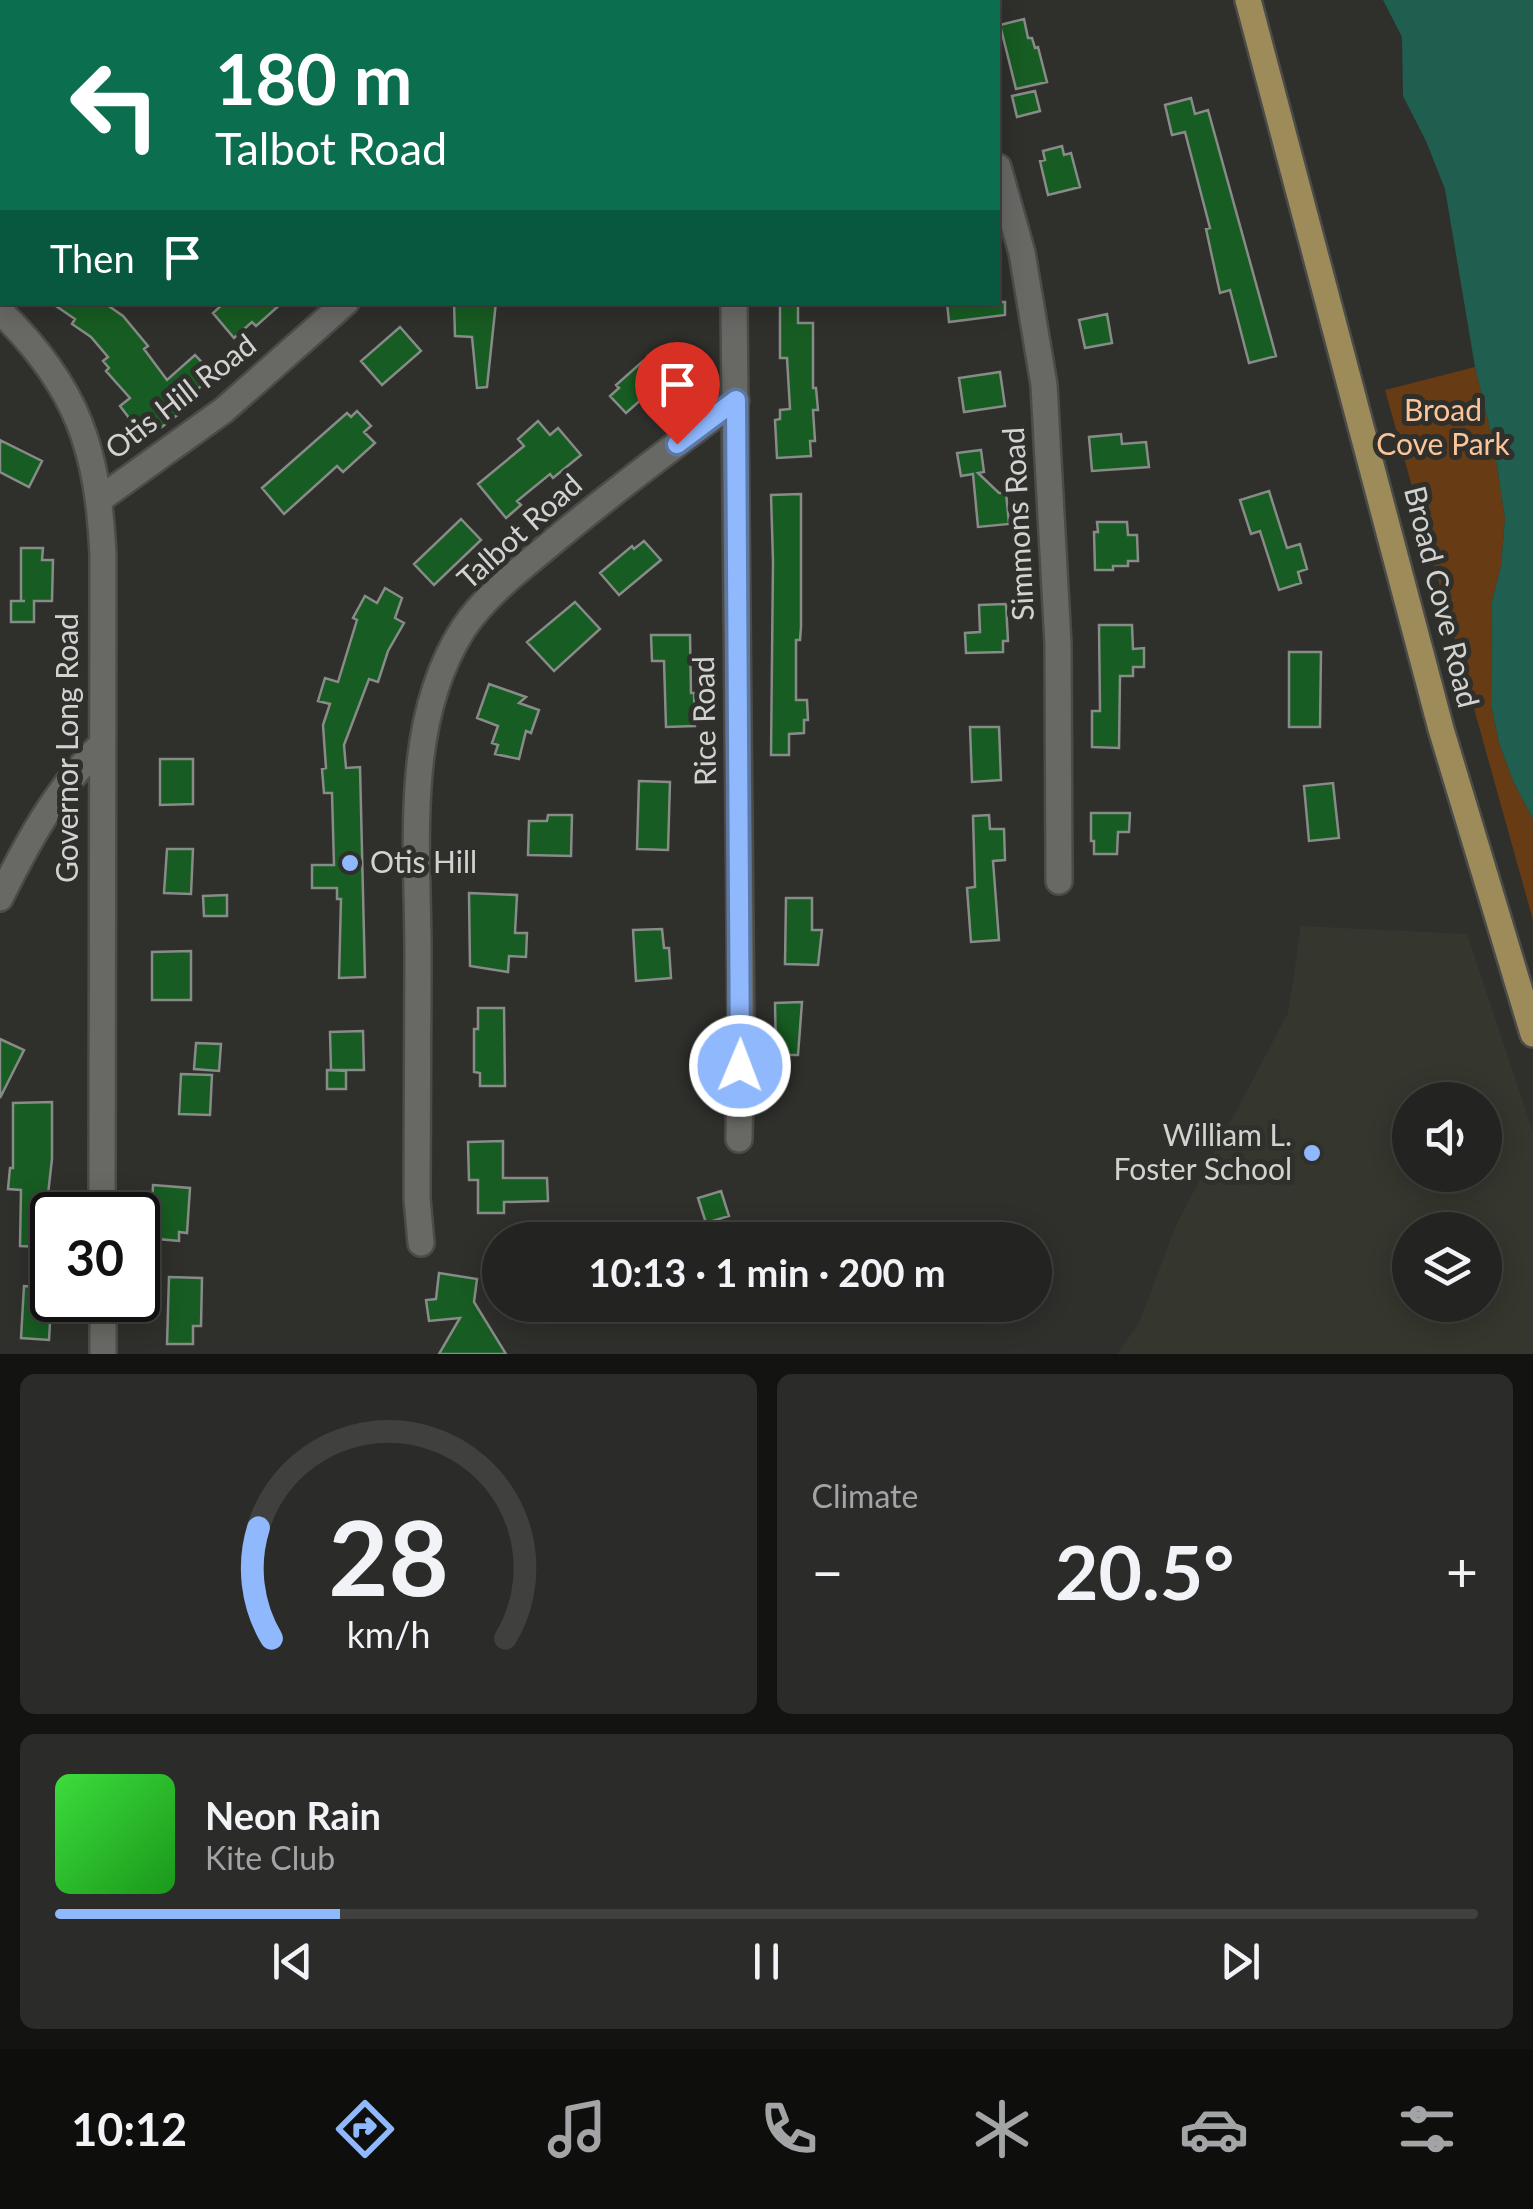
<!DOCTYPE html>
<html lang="en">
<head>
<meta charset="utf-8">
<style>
	body { margin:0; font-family:Lato,sans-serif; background:#2b2b2a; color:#f1f3f6; height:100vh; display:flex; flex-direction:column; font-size:38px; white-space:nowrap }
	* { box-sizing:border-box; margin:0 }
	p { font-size:32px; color:#a3a4a5 }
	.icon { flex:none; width:55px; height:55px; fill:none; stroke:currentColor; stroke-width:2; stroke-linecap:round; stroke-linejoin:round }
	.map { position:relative; height:1354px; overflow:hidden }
	.side { display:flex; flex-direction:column; gap:20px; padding:20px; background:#131312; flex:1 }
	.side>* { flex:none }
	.hud { position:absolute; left:0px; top:0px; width:1000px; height:305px; box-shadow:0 5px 25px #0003,0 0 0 2px #40403f; background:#0b6e4f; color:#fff; overflow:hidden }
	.tools { position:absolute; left:1392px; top:1082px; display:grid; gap:20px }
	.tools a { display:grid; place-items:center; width:110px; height:110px; border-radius:50%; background:#232321; box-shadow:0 5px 25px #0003,0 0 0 2px #40403f; font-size:50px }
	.speed { position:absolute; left:30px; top:1192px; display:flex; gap:20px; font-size:50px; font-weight:700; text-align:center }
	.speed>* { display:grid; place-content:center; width:130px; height:130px; border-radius:50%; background:#232321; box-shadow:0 5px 25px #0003,0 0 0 2px #40403f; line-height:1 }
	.speed .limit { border:5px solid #111; border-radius:15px; background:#fff; color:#111 }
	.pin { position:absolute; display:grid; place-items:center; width:85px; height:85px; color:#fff; margin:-102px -42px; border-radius:50% 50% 50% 0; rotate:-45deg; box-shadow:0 0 10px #0007 }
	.pin .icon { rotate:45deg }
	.me { position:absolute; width:110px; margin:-55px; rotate:1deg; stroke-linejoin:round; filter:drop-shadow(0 0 8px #0008) }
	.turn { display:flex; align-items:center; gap:35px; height:210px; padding:0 50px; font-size:45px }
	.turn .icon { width:130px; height:130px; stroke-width:2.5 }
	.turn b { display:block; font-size:70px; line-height:85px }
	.then { display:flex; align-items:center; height:95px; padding:0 50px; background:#0003; gap:20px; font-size:38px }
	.big { font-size:75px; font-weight:700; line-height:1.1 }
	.side .tile { flex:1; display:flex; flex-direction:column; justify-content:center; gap:15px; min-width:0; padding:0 35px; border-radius:15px; background:#2b2b2a }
	.side .dial { align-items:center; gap:0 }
	.dial svg { height:260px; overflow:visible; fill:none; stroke:#40403f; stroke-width:7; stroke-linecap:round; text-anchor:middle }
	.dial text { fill:#f1f3f6; stroke:none }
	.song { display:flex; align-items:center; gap:30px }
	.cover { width:120px; height:120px; border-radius:15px; background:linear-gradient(135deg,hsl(120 70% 55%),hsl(120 70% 35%)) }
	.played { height:10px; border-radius:5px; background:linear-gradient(90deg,#90b8fd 20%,#40403f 20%) }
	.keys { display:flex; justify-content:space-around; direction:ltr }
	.heat { display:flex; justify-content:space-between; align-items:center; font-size:55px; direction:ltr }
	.side .tiles { flex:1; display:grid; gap:20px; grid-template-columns:1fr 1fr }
	.tile:last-child { grid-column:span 2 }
	.trip { position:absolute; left:482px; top:1222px; width:570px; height:100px; border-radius:50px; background:#232321; box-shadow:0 5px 25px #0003,0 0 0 2px #40403f; font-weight:700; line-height:100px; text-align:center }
	.menu { display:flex; height:160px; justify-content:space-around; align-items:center; background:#0e0e0d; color:#a3a4a5 }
	.menu .icon { width:70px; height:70px }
	.menu .on { color:#90b8fd }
	.menu b { font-size:45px; color:#f1f3f6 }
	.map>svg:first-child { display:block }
	.built { fill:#35372e; fill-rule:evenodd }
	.green { fill:#673b14 }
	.water { fill:#205e4f }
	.building { fill:#175c22; stroke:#888b88; stroke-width:2.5 }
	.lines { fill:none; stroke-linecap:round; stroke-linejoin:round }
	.minor-casing { stroke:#4b4c49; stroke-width:30 }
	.major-casing { stroke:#4b4c49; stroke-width:30 }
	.minor { stroke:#686965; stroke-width:25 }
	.major { stroke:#9e8b5a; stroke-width:25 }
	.route-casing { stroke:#5e78a4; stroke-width:25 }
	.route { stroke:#90b8fd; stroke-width:18 }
	.poi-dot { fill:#90b8fd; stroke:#2f2f2c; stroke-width:4 }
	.labels { text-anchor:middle; stroke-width:10; stroke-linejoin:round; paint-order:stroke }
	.street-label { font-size:30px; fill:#d2d3d0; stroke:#2f2f2c }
	.park-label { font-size:30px; fill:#fcc499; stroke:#2f2f2c }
	.poi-label { font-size:30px; fill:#d2d3d0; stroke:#2f2f2c; text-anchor:start }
</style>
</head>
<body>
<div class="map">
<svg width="1533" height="1354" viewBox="0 0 1533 1354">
	<rect width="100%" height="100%" fill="#2f2f2c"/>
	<!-- built -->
	<path class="built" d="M 1301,926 L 1467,934 L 1533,1132 L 1533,1354 L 1117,1354 L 1139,1323 L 1176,1225 L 1288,1013 ZM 1410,1100 L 1485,1100 L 1485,1175 L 1410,1175 ZM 1410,1230 L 1485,1230 L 1485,1305 L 1410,1305 Z"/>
	<!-- green -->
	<path class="green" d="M 1475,367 L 1493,441 L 1505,518 L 1501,566 L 1492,601 L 1491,705 L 1499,743 L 1513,781 L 1533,819 L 1533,920 L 1385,390 Z"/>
	<!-- water -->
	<path class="water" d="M 1383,0 L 1533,0 L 1533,819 L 1513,781 L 1499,743 L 1491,705 L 1492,601 L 1501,566 L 1505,518 L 1493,441 L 1475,367 L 1445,189 L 1426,141 L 1403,96 L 1402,37 Z"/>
	<!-- building -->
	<path class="building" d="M 1024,19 L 1028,38 L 1032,38 L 1035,48 L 1038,47 L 1047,82 L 1016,89 L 1000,25 Z
		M 1035,91 L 1040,111 L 1017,117 L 1012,96 Z
		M 1191,98 L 1195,114 L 1208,110 L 1276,356 L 1249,363 L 1230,290 L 1220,293 L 1206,229 L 1210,228 L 1185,132 L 1172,135 L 1165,105 Z
		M 1062,146 L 1064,155 L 1071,153 L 1080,187 L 1048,195 L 1040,161 L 1045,160 L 1043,151 Z
		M 50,302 L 103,302 L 123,316 L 148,346 L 144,349 L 167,380 L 195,355 L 214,375 L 184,401 L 188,407 L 150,436 L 143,428 L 139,431 L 120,406 L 130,398 L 106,371 L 109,368 L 103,361 L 108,357 L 91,337 L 72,324 L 75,319 Z
		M 225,302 L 283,302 L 256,326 L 252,322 L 234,338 L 213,313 Z
		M 454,302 L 496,302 L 487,387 L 477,388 L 472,337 L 455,336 Z
		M 780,302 L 798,302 L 798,323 L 813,323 L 813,388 L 816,388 L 818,410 L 813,410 L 815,441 L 810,441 L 811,456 L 777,458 L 775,420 L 780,419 L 780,410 L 790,409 L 787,358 L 780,358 Z
		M 947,302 L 1005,302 L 1005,315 L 949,322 Z
		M 1107,314 L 1112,343 L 1085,348 L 1079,320 Z
		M 400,327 L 421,351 L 382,385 L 361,361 Z
		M 643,361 L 661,382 L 626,413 L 610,396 L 619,388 L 616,385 Z
		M 1000,372 L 1005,406 L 964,412 L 959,378 Z
		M 357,411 L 371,426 L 364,432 L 375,443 L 343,472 L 337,466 L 284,514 L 262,488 L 347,413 L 351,417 Z
		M 538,421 L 550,435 L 558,428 L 581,455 L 553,478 L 550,474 L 517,501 L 521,505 L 506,518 L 478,484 L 524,446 L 518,439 Z
		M 1121,434 L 1122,444 L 1146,442 L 1149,467 L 1092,471 L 1089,437 Z
		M 0,440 L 42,461 L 29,487 L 0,472 Z
		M 981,450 L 984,472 L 978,473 L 999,493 L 1006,493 L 1009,524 L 978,527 L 973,474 L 961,476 L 957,453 Z
		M 1269,491 L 1287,548 L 1300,544 L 1307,569 L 1298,572 L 1301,583 L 1279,590 L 1260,531 L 1251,534 L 1240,500 Z
		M 801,494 L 801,627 L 800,640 L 796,640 L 796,700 L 807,700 L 808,720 L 804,720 L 804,733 L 789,734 L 789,755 L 771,755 L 773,561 L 771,495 Z
		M 461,519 L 481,540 L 434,585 L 414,564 Z
		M 1097,522 L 1127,522 L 1128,535 L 1137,535 L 1138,561 L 1128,561 L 1128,566 L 1113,566 L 1113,570 L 1095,570 L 1094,532 L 1098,532 Z
		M 644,541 L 661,560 L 619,595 L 600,573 L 632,546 L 634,549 Z
		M 21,548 L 43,548 L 42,560 L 53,560 L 52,601 L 34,601 L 34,622 L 11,622 L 11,601 L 25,601 L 21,601 Z
		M 385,588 L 402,598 L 395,618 L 404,623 L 388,651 L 378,682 L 369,679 L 344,745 L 346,768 L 360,767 L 365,977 L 339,978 L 341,899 L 337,899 L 337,888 L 312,888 L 312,865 L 334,865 L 332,793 L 324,793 L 322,769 L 326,768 L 323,725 L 330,704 L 318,701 L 325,678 L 338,682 L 357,620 L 353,618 L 365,596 L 377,603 Z
		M 575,602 L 600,629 L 554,671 L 527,642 Z
		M 1006,604 L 1008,641 L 1003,641 L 1003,652 L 966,653 L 965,633 L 980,632 L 979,605 Z
		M 1099,625 L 1132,625 L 1133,649 L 1144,648 L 1144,667 L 1133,667 L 1133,676 L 1120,676 L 1119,748 L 1092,747 L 1092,711 L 1100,711 Z
		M 651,635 L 690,635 L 691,693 L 694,693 L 695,726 L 666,727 L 664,661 L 652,661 Z
		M 1289,652 L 1321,652 L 1320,727 L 1289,727 Z
		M 489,684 L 526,697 L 519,703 L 539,710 L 531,733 L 526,731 L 519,759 L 495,754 L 498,745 L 492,743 L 498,726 L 477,718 Z
		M 970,727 L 999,727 L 1001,780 L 972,782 Z
		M 160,759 L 193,759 L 193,804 L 160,805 Z
		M 639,781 L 670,782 L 668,850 L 637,849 Z
		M 1333,783 L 1339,838 L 1309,841 L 1304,786 Z
		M 1091,813 L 1130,813 L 1129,832 L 1118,832 L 1117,854 L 1094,854 L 1094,841 L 1091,841 Z
		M 548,815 L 572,815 L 571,856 L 528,855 L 529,821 L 547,821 Z
		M 989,815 L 990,829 L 1004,829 L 1005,860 L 993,861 L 999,940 L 971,942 L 967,888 L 975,887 L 973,816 Z
		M 167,849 L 193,849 L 191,894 L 164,893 Z
		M 469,893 L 517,895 L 515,933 L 527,933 L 526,957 L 509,956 L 508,972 L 470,966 Z
		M 227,895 L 227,916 L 204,916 L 203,896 Z
		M 786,898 L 812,898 L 812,930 L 822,930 L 818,965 L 785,964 Z
		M 662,929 L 664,948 L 669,948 L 671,978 L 636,981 L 633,930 Z
		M 191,951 L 191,1000 L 152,1000 L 152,952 Z
		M 802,1002 L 798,1055 L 776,1055 L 775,1003 Z
		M 478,1008 L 504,1008 L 505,1086 L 480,1086 L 480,1073 L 474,1072 L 474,1029 L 478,1029 Z
		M 363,1031 L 364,1070 L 331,1070 L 330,1032 Z
		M 0,1039 L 24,1050 L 0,1098 Z
		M 196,1043 L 221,1044 L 219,1071 L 194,1069 Z
		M 327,1070 L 346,1071 L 346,1089 L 327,1089 Z
		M 181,1074 L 212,1075 L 210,1115 L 179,1114 Z
		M 52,1102 L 52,1159 L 42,1247 L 20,1246 L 21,1190 L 8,1189 L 10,1168 L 13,1168 L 13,1103 Z
		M 503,1141 L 503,1178 L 547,1178 L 548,1201 L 504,1202 L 504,1213 L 478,1213 L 478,1180 L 469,1180 L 468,1142 Z
		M 153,1185 L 190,1188 L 187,1233 L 179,1232 L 179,1241 L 158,1239 L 160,1204 L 152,1204 Z
		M 721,1191 L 729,1216 L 706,1223 L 698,1198 Z
		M 439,1273 L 477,1279 L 474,1302 L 506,1354 L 439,1354 L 460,1318 L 429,1321 L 426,1300 L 436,1299 Z
		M 169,1277 L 202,1278 L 201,1326 L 193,1326 L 193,1344 L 167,1344 Z
		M 24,1286 L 52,1288 L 49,1340 L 21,1338 Z"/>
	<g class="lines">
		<!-- minor casing -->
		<g class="minor-casing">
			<path id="minor" d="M 728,0 L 728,2
				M 952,0 L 953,2
				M 190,2 L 193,0
				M 690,2 L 692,0
				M 998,167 L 1022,253 L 1044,385 L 1058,644 L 1059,881
				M 0,207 L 2,202
				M 734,302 L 741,1030 L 739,1139
				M 0,311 C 78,387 98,449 103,556 L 102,1215
				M 100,499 L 224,410 L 346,302
				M 0,898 C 27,843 57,788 101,745
				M 421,1243 L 417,1198 C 418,1117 418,1036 418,955 C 418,848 403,723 463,629 C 486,594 524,566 555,540 C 614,491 675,445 736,400
				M 103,1300 L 103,1354"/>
		</g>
		<!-- major casing -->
		<g class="major-casing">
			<path id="major" d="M 1248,0 L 1441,729 L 1533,1034"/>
		</g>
		<!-- minor -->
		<use href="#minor" class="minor"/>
		<!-- major -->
		<use href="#major" class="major"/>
	</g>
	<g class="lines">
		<!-- route casing -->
		<g class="route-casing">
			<path id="route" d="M 677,444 L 736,400 L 740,1066"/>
		</g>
		<!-- route -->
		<use href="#route" class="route"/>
	</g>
	<!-- markers -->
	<g class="poi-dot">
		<circle cx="350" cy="863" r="10"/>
		<circle cx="1312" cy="1153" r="10"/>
	</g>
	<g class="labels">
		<!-- street labels -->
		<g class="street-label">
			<text transform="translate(181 397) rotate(-38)" y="10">Otis Hill Road</text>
			<text transform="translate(1019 524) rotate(-93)" y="10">Simmons Road</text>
			<text transform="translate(520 532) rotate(-42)" y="10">Talbot Road</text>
			<text transform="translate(1441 597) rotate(76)" y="10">Broad Cove Road</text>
			<text transform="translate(705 721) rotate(-91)" y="10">Rice Road</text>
			<text transform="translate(68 748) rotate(-90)" y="10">Governor Long Road</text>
		</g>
		<!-- park labels -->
		<g class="park-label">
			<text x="1443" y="421">Broad<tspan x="1443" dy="34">Cove Park</tspan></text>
		</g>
		<!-- poi labels -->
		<g class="poi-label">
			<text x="370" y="873">Otis Hill</text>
			<text x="1292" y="1146" text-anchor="end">William L.<tspan x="1292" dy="34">Foster School</tspan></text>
		</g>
	</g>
</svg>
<div class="tools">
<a><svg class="icon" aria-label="sound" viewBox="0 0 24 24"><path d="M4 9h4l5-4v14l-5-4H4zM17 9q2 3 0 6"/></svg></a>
<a><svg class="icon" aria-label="layers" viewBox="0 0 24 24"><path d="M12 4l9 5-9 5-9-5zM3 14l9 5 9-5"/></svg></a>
</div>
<div class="speed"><div class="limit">30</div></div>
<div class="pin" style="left:677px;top:444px;background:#d93025"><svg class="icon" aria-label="arrive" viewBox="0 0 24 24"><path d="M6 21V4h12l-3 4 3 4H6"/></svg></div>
<svg class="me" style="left:740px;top:1066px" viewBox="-20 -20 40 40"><circle r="17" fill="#90b8fd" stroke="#fff" stroke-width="3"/><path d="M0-11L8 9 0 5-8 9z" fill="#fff"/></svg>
<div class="trip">10:13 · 1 min · 200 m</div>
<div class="hud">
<div class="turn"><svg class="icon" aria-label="left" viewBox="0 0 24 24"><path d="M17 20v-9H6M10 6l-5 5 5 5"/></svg><div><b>180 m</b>Talbot Road</div></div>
<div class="then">Then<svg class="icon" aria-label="arrive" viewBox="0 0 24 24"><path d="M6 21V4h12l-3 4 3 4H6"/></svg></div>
</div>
</div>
<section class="side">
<div class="tiles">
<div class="tile dial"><svg viewBox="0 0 100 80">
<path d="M14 69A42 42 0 1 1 86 69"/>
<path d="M14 69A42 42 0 0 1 10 35" stroke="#90b8fd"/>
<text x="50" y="56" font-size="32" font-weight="700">28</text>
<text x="50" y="72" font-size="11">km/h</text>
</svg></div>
<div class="tile"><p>Climate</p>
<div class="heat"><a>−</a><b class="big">20.5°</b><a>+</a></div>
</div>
<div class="tile">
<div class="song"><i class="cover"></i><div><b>Neon Rain</b><p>Kite Club</p></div></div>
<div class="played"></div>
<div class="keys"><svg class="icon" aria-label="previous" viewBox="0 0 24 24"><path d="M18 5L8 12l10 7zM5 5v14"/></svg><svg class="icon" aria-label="pause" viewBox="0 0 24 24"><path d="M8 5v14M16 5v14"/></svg><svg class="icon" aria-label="next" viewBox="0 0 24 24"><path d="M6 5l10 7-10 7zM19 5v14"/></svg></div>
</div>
</div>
</section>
<nav class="menu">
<b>10:12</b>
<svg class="icon on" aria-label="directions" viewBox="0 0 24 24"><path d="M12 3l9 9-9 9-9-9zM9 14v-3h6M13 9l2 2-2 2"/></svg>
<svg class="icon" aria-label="music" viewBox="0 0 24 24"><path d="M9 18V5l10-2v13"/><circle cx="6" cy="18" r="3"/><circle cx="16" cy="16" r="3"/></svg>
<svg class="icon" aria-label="phone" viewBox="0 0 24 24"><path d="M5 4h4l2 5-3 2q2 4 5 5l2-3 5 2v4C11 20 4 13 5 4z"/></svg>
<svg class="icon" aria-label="climate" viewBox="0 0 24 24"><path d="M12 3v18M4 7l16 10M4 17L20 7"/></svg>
<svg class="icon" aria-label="car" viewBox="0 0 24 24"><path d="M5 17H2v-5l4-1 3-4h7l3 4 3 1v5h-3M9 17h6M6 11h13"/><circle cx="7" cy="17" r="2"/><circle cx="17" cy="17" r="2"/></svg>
<svg class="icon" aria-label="filters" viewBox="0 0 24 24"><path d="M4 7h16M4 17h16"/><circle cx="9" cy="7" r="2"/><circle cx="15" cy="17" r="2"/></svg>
</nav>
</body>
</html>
